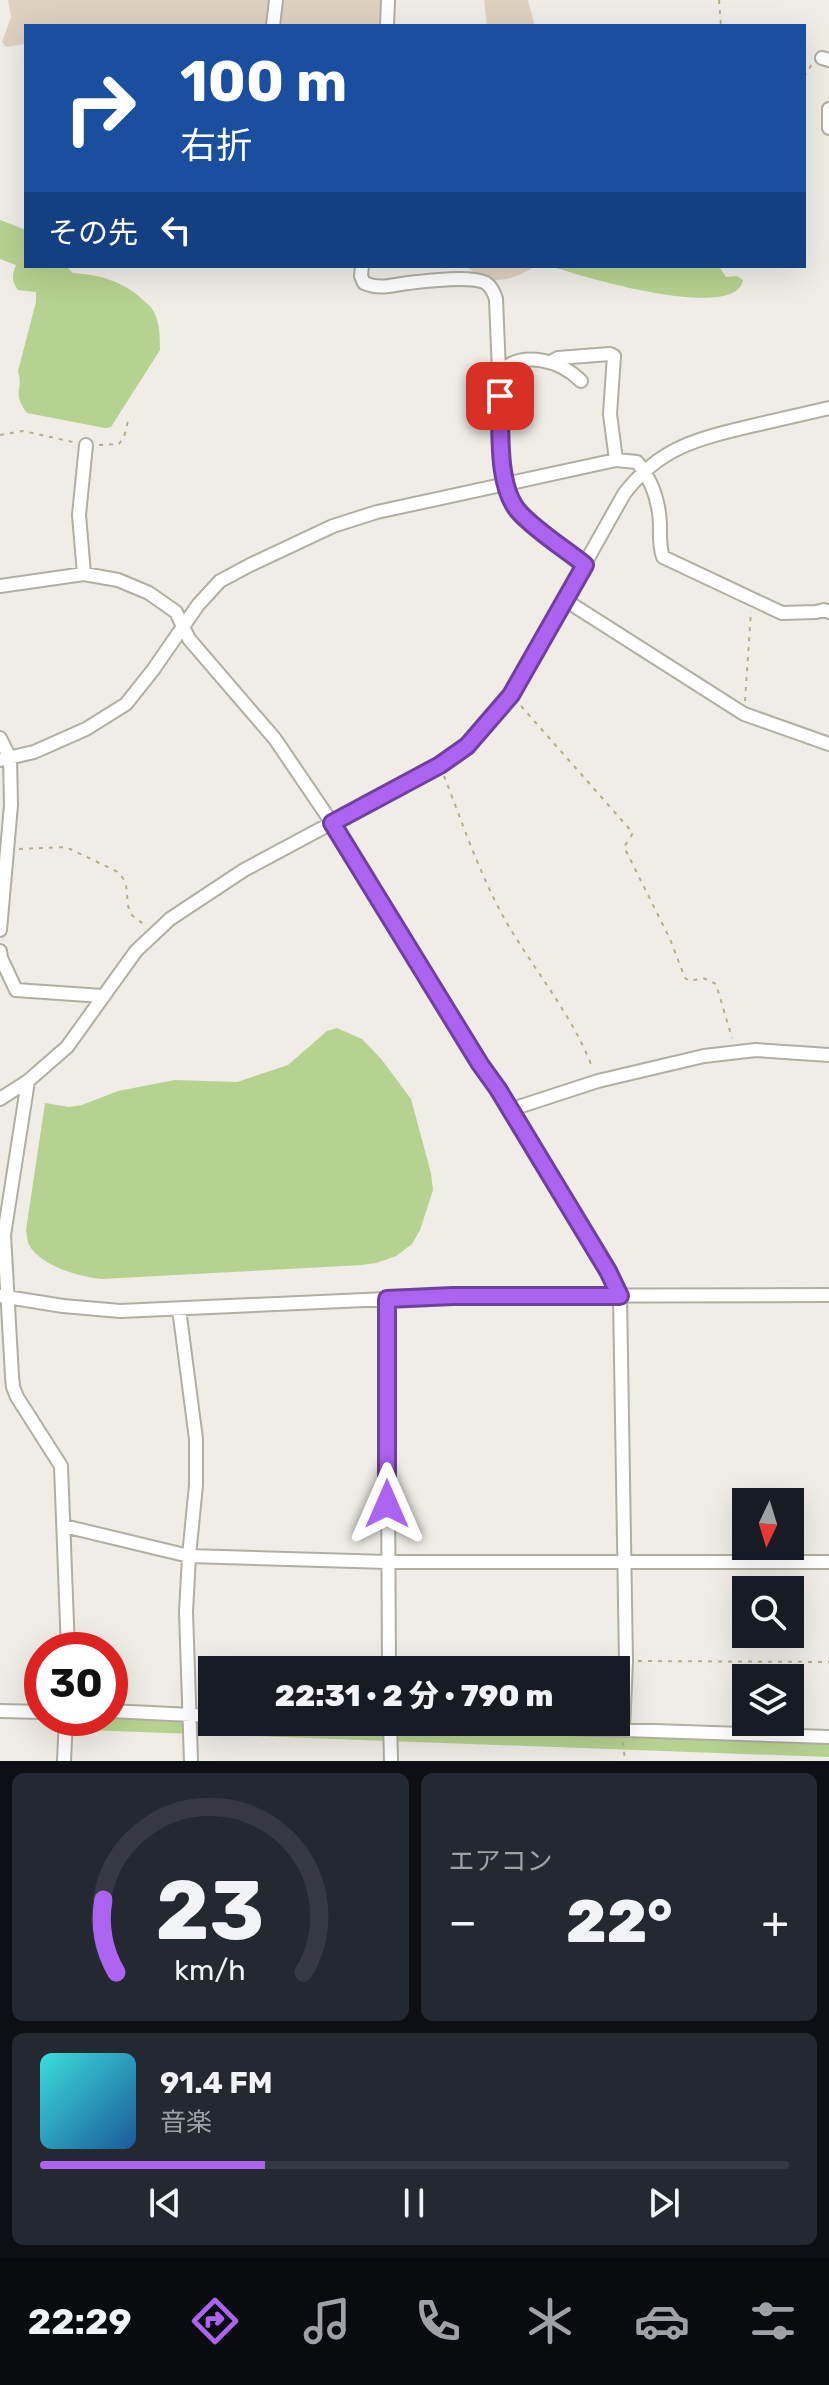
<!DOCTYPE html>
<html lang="ja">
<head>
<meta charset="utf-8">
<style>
	body { margin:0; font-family:Rubik,"Noto Sans JP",sans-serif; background:#242831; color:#f1f3f6; height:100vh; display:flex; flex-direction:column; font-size:30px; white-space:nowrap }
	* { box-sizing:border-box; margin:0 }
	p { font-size:26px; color:#9ea1a6 }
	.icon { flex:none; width:44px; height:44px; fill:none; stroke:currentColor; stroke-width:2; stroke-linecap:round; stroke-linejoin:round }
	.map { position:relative; height:1761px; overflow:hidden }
	.drawer { display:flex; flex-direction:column; gap:12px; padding:12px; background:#0d0f14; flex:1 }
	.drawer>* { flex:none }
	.guide { position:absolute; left:24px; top:24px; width:782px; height:244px; border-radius:0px; box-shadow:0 8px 32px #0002; background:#1a4fa0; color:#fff; overflow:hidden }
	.needle { width:52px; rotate:184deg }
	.buttons { position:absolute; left:732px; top:1488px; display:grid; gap:16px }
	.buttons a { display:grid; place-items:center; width:72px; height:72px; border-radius:0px; background:#171b24; box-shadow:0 8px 32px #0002; font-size:40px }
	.speed { position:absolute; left:24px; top:1632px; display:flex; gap:16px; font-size:40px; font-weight:700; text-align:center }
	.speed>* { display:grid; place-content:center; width:104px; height:104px; border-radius:50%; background:#171b24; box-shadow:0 8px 32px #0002; line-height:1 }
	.speed .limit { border:12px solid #d22; background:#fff; color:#111 }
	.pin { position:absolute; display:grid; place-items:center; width:68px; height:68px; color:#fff; margin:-34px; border-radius:16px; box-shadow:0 4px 12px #0006 }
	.me { position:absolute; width:88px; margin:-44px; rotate:0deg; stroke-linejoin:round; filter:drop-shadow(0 0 6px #0008) }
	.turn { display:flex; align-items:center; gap:28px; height:168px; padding:0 24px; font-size:36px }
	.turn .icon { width:104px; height:104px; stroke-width:2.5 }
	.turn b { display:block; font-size:56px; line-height:68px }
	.then { display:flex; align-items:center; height:76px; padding:0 24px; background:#0003; gap:16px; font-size:30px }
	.big { font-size:60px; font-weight:800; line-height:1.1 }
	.drawer .widget { flex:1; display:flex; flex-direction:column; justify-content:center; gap:12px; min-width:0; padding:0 28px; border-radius:12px; background:#242831 }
	.drawer .dial { align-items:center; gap:0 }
	.dial svg { height:208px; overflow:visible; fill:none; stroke:#363941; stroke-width:7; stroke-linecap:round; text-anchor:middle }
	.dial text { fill:#f1f3f6; stroke:none }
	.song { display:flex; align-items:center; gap:24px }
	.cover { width:96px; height:96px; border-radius:12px; background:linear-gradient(135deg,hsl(180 70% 55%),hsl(210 70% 35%)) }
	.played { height:8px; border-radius:4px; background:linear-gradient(90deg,#ac63f0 30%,#363941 30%) }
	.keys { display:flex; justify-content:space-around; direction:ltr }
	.heat { display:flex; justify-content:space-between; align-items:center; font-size:44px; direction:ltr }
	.drawer .tiles { flex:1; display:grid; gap:12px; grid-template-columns:1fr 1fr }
	.widget:last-child { grid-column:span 2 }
	.trip { position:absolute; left:198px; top:1656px; width:432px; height:80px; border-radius:0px; background:#171b24; box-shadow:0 8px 32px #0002; font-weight:800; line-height:80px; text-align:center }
	.tab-bar { display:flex; height:128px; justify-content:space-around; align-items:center; background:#090b0e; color:#9ea1a6 }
	.tab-bar .icon { width:56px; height:56px }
	.tab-bar .selected { color:#ac63f0 }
	.tab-bar b { font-size:36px; color:#f1f3f6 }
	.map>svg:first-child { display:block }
	.green { fill:#dfd1c0 }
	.water { fill:#b6d290 }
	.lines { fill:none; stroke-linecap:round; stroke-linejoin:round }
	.river { stroke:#b6d290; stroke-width:24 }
	.street-casing { stroke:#b0afa1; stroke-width:16 }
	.path { stroke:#b2b087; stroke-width:2; stroke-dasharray:4 6; stroke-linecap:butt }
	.street { stroke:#fff; stroke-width:12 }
	.route-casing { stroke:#70409c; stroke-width:20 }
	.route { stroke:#ac63f0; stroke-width:14 }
</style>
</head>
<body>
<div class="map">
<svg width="829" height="1761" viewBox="0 0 829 1761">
	<rect width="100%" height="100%" fill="#efede6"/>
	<!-- green -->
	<path class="green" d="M 8,0 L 274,0 L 269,26 L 26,26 L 26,44 L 6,47 L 2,42 L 11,17 Z
		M 283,0 L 383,0 L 383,26 L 281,26 Z
		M 484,0 L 528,0 L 535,26 L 487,26 Z
		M 466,266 L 536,266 C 510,281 491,288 466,266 Z"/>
	<!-- water -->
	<path class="water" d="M 0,220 L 26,230 L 26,266 L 66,266 L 73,273 C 99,275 121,280 142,299 C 146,303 152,307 154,312 C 160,324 160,338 160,350 L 111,427 L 105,428 L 27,413 C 11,392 24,391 18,371 L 36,302 L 36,292 L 18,290 C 11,281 12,275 16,265 L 0,259 Z
		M 551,266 L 719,266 L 726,277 L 737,276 L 743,280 C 736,323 579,276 551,266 Z
		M 337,1028 L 362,1039 L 382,1060 L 411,1099 L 431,1173 L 433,1190 L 420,1230 L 412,1244 L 396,1256 L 376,1263 L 362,1265 L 102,1279 C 80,1277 39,1266 28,1243 C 27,1239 27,1235 26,1230 L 45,1103 L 69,1107 L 82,1105 L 118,1091 L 175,1080 L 237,1082 L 288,1065 L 327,1031 Z"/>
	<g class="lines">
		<!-- river -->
		<path class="river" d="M 86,1718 L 829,1745"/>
		<!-- street casing -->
		<g class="street-casing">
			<path id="street" d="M 273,26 L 276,0
				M 387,26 L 388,0
				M 822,58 L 829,60
				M 829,109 L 829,128
				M 362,266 L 361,276 L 364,283 C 380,290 392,285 408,283 C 425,281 471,275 486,283 C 492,287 494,293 496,299 L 503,470 L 511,501 L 520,513 L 585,565
				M 551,362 L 558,358 L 610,354 L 614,356 L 610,414 L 616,460
				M 499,372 C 523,350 560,360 581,381
				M 84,574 L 79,515 L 86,445
				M 0,586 L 84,574 L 118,580 L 149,593 L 176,612 L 189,639 L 275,739 L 332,823 L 480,1064 L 498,1089 L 608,1271 L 620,1296 L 626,1661 L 623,1730
				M 565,600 L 744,714 L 829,744
				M 0,738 L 10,758 L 11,805 L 0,930
				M 0,760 L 34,752 L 86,729 L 126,704 L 153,670 L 198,605 L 220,581 L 250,565 L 333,526 L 377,512 L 616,460 L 637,462 C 652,480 659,501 660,524 C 660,535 659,546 663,557 L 782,613 L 816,612 L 824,610 L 829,612
				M 0,951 L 1,958 L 16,990 L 102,996
				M 28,1081 L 4,1235 L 12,1376 L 13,1387 L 17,1397 L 61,1466 L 68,1650
				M 0,1099 L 28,1081 L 67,1047 L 136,951 L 170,919 L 244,870 L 440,765 L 467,746 L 511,695 L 624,494 C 659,448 696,439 751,426 C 777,420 803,414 829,408
				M 509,1110 L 598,1081 L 704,1056 L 756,1050 L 829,1055
				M 0,1296 L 63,1306 L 120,1311 L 453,1296 L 829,1295
				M 387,1299 L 389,1670
				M 179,1309 L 196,1439 L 196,1485 L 189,1556 L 186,1612 L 191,1761
				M 64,1526 L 189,1556 L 387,1562 L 829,1562
				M 0,1711 L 42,1712
				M 110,1711 L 212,1716
				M 390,1722 L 829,1737
				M 390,1722 L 391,1761
				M 64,1761 L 66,1718"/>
		</g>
		<!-- path -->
		<path class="path" d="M 719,0 L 721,26
			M 804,77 L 812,64
			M 0,435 L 23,431 L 73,442
			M 99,445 L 119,444 L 124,437 L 128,421
			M 745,701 L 751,611
			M 521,706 L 633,833 L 624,847 L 670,939 L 685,978 L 690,981 L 703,978 L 716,984 L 732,1038
			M 444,776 C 464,827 483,884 511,930 C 539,976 574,1019 593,1069
			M 19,849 L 66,847 L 116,871 C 134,885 122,901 132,915 C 135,919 140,921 143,924
			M 638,1661 L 829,1662
			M 623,1742 L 625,1761"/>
		<!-- street -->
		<use href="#street" class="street"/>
	</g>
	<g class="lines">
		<!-- route casing -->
		<g class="route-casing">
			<path id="route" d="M 387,1504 L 387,1299 L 453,1296 L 620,1296 L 608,1271 L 498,1089 L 480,1064 L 332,823 L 440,765 L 467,746 L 511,695 L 585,565 C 564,548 539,533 520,513 C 496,488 501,429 500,396"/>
		</g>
		<!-- route -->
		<use href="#route" class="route"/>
	</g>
</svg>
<div class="buttons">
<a><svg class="needle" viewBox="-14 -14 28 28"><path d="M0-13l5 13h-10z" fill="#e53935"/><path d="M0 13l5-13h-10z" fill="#9ea1a6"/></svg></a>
<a><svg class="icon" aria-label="search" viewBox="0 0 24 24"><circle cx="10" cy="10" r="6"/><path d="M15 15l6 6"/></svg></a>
<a><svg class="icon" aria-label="layers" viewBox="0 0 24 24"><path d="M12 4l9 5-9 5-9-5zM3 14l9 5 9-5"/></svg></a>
</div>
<div class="speed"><div class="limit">30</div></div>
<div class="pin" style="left:500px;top:396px;background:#d93025"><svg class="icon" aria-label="arrive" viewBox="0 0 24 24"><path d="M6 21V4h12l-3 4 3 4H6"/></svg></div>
<svg class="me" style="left:387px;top:1504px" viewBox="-20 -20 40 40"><path d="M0-17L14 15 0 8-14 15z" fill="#ac63f0" stroke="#fff" stroke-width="4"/></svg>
<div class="trip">22:31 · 2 分 · 790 m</div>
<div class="guide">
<div class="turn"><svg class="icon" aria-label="right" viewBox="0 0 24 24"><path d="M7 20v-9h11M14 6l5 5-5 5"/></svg><div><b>100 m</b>右折</div></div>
<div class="then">その先<svg class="icon" aria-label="left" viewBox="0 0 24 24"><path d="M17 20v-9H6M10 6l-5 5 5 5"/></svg></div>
</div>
</div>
<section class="drawer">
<div class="tiles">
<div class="widget dial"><svg viewBox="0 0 100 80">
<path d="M14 69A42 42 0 1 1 86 69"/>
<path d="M14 69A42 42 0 0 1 9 41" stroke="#ac63f0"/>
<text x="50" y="56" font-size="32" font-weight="700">23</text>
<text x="50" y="72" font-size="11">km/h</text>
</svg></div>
<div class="widget"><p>エアコン</p>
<div class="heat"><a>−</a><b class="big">22°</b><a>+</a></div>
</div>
<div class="widget">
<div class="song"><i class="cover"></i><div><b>91.4 FM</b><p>音楽</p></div></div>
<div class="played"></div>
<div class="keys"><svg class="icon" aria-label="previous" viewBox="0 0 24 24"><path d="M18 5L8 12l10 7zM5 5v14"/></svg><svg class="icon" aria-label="pause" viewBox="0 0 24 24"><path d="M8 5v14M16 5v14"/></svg><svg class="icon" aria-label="next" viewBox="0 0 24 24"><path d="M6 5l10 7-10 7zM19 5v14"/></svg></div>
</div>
</div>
</section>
<nav class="tab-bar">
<b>22:29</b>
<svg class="icon selected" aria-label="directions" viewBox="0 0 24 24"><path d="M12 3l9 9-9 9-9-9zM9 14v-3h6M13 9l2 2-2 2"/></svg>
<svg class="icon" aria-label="music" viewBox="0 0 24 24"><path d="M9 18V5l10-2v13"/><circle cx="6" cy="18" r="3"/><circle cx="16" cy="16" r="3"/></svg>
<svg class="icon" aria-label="phone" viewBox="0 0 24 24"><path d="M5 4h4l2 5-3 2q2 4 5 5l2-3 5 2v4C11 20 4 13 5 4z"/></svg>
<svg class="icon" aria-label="climate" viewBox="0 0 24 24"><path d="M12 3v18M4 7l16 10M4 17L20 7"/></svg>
<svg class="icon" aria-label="car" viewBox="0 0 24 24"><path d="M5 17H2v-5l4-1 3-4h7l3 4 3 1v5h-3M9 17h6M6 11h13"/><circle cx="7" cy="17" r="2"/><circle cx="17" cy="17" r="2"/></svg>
<svg class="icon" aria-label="filters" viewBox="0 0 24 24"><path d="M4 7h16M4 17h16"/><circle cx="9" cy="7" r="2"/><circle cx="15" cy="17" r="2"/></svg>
</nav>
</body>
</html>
